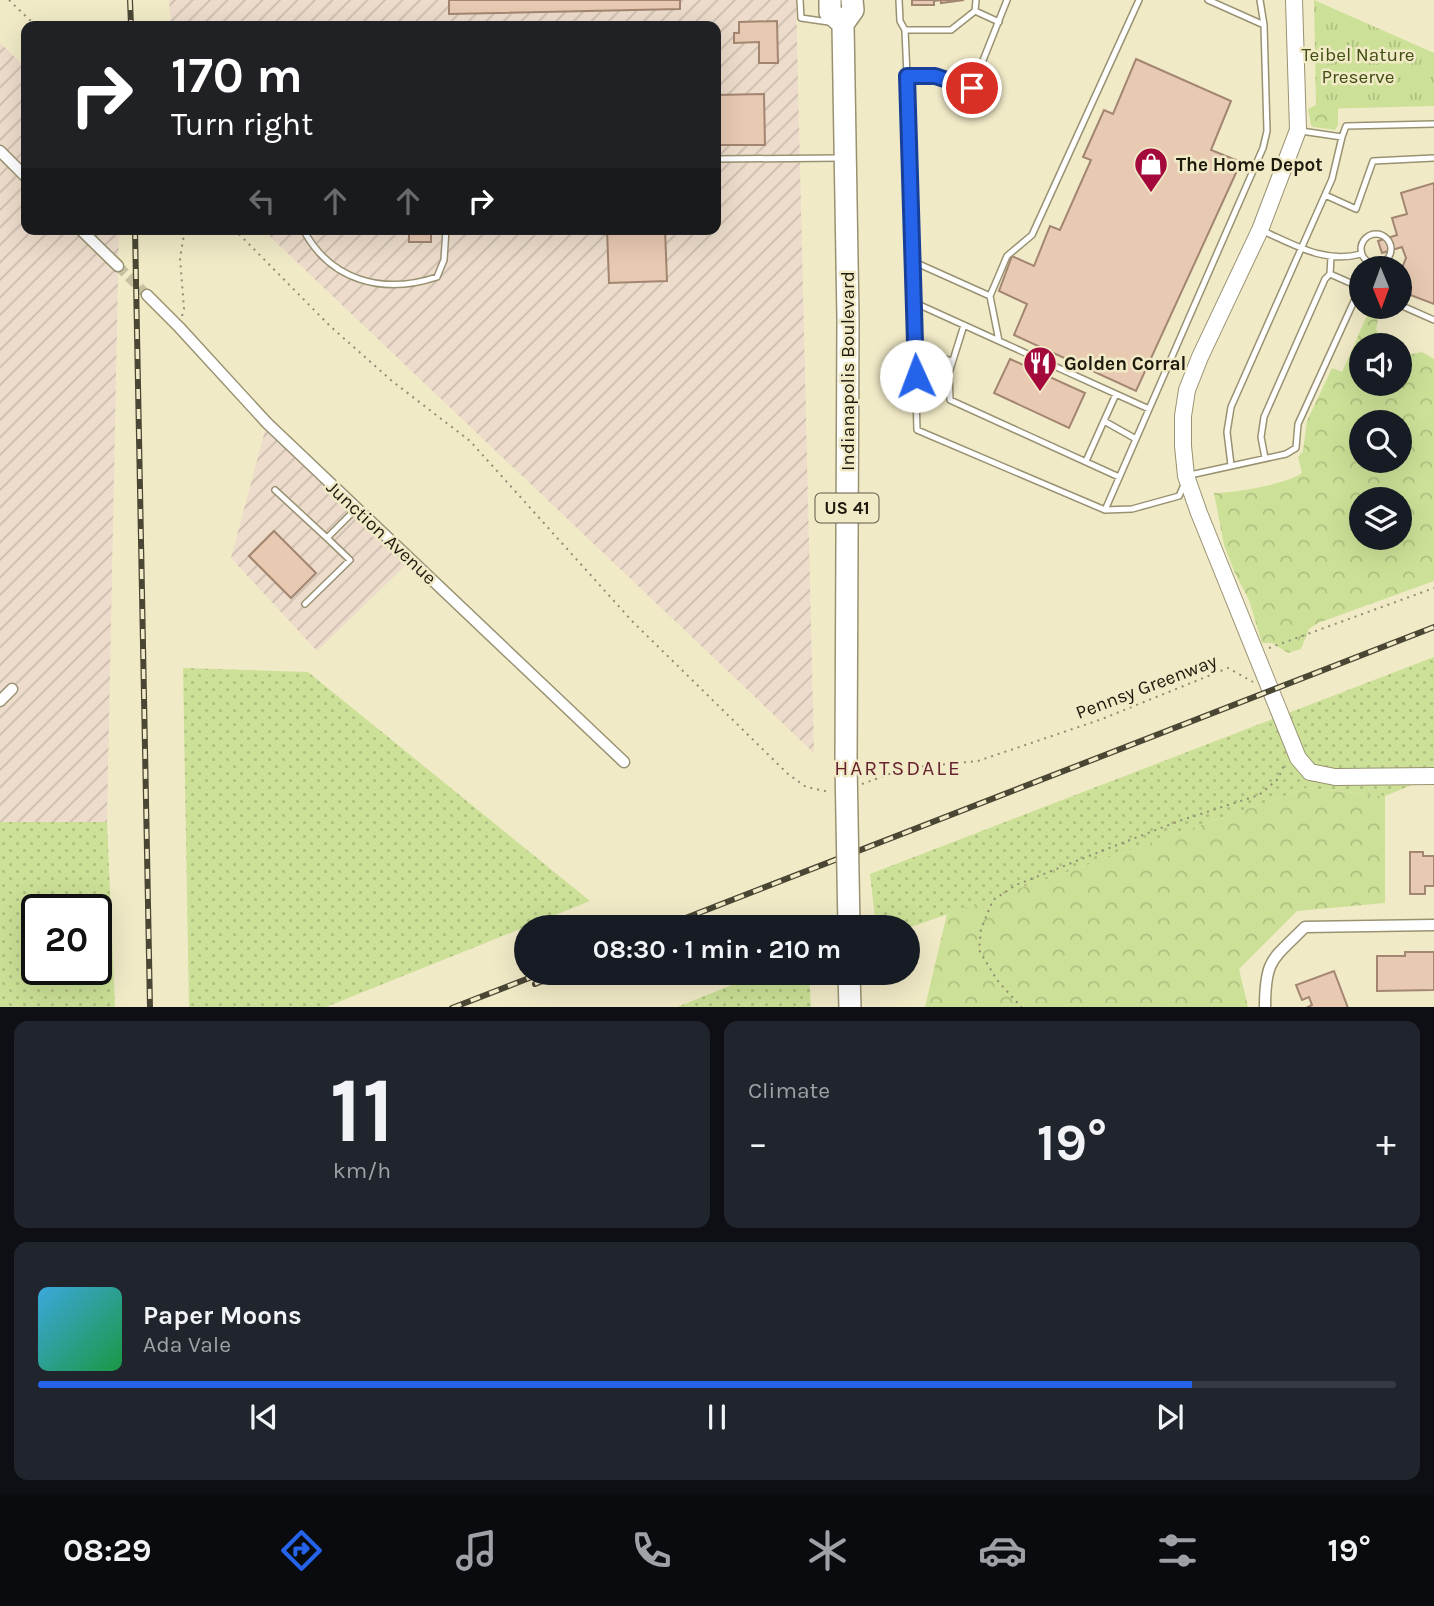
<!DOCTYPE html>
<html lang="en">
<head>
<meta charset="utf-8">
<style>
	body { margin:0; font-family:Karla,sans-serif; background:#20242c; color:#f1f3f6; height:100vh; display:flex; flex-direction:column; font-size:26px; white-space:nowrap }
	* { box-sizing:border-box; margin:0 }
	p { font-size:23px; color:#9ea1a6 }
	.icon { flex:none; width:38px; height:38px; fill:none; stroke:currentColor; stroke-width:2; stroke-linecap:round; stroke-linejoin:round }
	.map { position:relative; height:1007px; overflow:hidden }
	.sheet { display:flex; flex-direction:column; gap:14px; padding:14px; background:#0d0f14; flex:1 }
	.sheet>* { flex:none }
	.guide { position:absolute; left:21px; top:21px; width:700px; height:214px; border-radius:14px; box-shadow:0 7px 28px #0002; background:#202124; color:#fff; overflow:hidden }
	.needle { width:46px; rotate:179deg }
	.fabs { position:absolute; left:1349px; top:256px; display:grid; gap:14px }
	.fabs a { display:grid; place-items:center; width:63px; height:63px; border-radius:50%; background:#171b24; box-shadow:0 7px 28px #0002; font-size:35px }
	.speed { position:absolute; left:21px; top:894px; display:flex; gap:14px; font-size:35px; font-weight:700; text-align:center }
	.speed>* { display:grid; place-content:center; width:91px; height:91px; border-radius:50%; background:#171b24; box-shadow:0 7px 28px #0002; line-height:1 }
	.speed .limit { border:4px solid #111; border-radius:10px; background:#fff; color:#111 }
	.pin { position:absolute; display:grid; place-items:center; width:60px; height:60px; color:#fff; margin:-30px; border:4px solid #fff; border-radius:50%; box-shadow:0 2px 7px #0007 }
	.me { position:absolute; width:77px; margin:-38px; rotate:358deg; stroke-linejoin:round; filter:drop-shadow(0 0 5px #0008) }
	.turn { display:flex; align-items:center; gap:24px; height:147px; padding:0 35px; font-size:32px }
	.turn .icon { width:91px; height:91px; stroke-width:2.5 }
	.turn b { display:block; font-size:49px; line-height:60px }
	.lanes { display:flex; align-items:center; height:66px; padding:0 35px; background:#0003; justify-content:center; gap:35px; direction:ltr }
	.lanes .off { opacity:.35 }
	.big { font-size:52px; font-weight:700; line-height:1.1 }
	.sheet .tile { flex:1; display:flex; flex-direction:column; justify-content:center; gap:10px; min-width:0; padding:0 24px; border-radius:14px; background:#20242c }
	.sheet .dial { align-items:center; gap:0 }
	.dial b { font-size:91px; line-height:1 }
	.song { display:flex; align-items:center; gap:21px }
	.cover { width:84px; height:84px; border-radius:10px; background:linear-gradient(135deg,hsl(200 70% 55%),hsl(140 70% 35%)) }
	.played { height:7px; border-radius:4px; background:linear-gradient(90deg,#2563eb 85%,#363941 85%) }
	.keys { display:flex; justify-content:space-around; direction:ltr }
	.heat { display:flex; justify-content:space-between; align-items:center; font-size:38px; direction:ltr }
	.sheet .tiles { flex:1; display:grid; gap:14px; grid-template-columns:1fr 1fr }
	.tile:last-child { grid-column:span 2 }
	.trip { position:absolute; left:514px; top:915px; width:406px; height:70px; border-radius:35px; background:#171b24; box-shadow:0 7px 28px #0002; font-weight:700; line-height:70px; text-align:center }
	.menu { display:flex; height:112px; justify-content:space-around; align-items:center; background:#090b0e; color:#9ea1a6 }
	.menu .icon { width:49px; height:49px }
	.menu .current { color:#2563eb }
	.menu b { font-size:32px; color:#f1f3f6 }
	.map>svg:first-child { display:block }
	.industrial { fill:url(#industrial-furrows) }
	.grass { fill:url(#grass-dots); fill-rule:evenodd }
	.forest { fill:url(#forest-crowns); fill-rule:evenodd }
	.park { fill:url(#park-tufts) }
	.building { fill:#e8cab3; stroke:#a28671; stroke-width:2 }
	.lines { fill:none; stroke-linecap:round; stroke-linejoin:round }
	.street-tunnel { stroke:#c7c1a2; stroke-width:10; stroke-dasharray:10 5; stroke-linecap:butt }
	.lane-casing { stroke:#999272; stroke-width:8 }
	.street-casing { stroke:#999272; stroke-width:13 }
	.secondary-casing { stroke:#999272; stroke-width:18 }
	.highway-casing { stroke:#999272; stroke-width:24 }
	.path { stroke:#918c73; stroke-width:2; stroke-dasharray:2 5; stroke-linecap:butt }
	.lane { stroke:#fff; stroke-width:5 }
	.street { stroke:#fff; stroke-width:10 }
	.secondary { stroke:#fff; stroke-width:16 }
	.highway { stroke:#fff; stroke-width:21 }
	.rail-casing { stroke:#4a4634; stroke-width:6 }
	.rail { stroke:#f1eac7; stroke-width:3.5; stroke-dasharray:10; stroke-linecap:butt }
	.highway-bridge-casing { stroke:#999272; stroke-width:24; stroke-linecap:butt }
	.highway-bridge { stroke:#fff; stroke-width:21 }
	.route-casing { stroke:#184099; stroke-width:18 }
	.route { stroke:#2563eb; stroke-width:12 }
	.labels { text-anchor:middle; stroke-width:5; stroke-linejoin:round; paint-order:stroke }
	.shield { fill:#f1eac7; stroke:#5d5946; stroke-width:2 }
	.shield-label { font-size:18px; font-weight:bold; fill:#1e1b0e }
	.park-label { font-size:19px; fill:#414e13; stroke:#f1eac7 }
	.poi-label { font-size:19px; font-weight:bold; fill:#1e1b0e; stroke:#f1eac7; text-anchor:start }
	.street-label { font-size:19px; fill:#1e1b0e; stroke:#f1eac7 }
	.neighbourhood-label { font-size:21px; letter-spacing:2px; fill:#68222f; stroke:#f1eac7 }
</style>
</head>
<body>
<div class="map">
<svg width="1434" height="1008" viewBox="0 0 1434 1008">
	<defs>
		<pattern id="industrial-furrows" width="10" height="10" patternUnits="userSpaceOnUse" patternTransform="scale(1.75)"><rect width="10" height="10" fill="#eddccb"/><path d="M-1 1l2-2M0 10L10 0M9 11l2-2" fill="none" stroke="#cbbcad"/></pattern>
		<pattern id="grass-dots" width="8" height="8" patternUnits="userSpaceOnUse" patternTransform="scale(1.75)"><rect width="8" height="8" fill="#cce197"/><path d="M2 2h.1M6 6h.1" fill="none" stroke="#afc081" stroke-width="1.8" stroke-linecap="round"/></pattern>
		<pattern id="forest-crowns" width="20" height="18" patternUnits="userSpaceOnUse" patternTransform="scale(1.75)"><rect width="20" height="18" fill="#cce197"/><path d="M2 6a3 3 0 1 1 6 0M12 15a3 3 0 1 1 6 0" fill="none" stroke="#afc081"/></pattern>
		<pattern id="park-tufts" width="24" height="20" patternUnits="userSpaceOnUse" patternTransform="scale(1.75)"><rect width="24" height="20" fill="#cce197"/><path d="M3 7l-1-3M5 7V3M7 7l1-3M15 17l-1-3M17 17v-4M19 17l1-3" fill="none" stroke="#afc081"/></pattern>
	</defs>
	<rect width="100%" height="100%" fill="#f1eac7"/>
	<!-- industrial -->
	<path class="industrial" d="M 169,0 L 796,0 L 814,753 L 262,229 L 716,229 L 716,26 L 171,26 Z
		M 0,43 L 26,68 L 26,229 L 119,229 L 107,822 L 0,822 Z
		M 267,423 L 411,560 L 317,651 L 231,558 Z"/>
	<!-- grass -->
	<path class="grass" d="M 1434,657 L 1434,776 L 1385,796 L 1307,788 L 908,928 L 876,927 L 870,874 Z
		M 183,668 L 308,672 L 590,901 L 326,1007 L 189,1007 Z
		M 0,822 L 107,822 L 115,1007 L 0,1007 ZM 37,910 L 96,910 L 96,970 L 37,970 Z
		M 762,973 L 809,973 L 811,1007 L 677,1007 Z"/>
	<!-- forest -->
	<path class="forest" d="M 1322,102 L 1338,104 L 1338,125 L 1335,130 L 1313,127 L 1311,125 L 1308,109 Z
		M 1369,311 L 1379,315 L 1376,329 L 1384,345 L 1362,345 L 1362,383 L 1400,383 L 1400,356 L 1422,352 L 1434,359 L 1434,581 L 1318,623 L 1309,629 L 1301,649 L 1288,653 L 1272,643 L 1262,643 L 1249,600 L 1234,571 L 1224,545 L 1214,493 C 1233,493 1288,484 1302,473 L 1298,457 L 1303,451 L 1307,421 L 1332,368 L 1342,372 ZM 1362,422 L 1400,422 L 1400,460 L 1362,460 ZM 1362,499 L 1400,499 L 1400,537 L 1362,537 Z
		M 1307,788 L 1385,796 L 1385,903 L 1297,911 L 1239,969 L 1248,1007 L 925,1007 L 947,914 Z"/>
	<!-- park -->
	<path class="park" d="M 1314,0 L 1434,53 L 1434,106 L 1316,109 Z"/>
	<!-- building -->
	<path class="building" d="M 449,0 L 680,0 L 680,9 L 449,14 Z
		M 912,0 L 964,0 L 941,3 L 941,0 L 934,1 L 934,5 L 912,5 Z
		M 777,21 L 778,63 L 759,63 L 759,42 L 734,43 L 734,33 L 739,33 L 739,22 Z
		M 1136,59 L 1231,101 L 1211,150 L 1241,162 L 1136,391 L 1014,335 L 1027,304 L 999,291 L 1012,256 L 1034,266 L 1050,226 L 1060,230 L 1091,160 L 1083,157 L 1104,110 L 1113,114 Z
		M 764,94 L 765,145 L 716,145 L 716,95 Z
		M 1434,183 L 1434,304 L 1400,291 L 1400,273 L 1406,258 L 1402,247 L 1382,253 L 1378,241 L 1397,235 L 1392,218 L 1407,214 L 1401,193 Z
		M 409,229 L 431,229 L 431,242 L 409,242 Z
		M 607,229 L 665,229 L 667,281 L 609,283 Z
		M 1010,359 L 1085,393 L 1069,428 L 994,393 Z
		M 274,531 L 316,573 L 291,598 L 249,556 Z
		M 1410,852 L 1423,852 L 1423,856 L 1434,856 L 1434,886 L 1425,886 L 1425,894 L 1410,894 Z
		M 1405,952 L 1434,952 L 1434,990 L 1377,991 L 1377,956 L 1405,956 Z
		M 1334,971 L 1348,1008 L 1306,1008 L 1312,1005 L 1309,997 L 1302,1000 L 1296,985 Z"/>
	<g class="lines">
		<!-- street-tunnel -->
		<path class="street-tunnel" d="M 118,266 L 147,295"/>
		<!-- lane casing -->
		<g class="lane-casing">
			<path id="lane" d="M 800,0 L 801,18 L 829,22
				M 899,0 L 900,21 L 905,30 L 907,76
				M 976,0 L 975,11 L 999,22
				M 1007,0 L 972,88 L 935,76 L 907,76 L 917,430 L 1105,510 L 1132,509 L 1179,496 L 1184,485
				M 1139,0 L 1032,235 L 1007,256 L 990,296 L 999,341 L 1149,409
				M 1208,0 L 1264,25 L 1260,0
				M 905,30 L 951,30 L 975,11
				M 1301,131 L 1342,137 L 1346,126 L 1434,124
				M 716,159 L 842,158
				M 1325,195 L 1356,209 L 1373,161 L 1434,158
				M 303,229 C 330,281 383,295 437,277 L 444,260 L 446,229
				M 1263,231 C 1295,245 1325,264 1361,254
				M1361 249a15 15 0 1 1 30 0a15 15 0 1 1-30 0Z
				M 1331,257 L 1330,274 L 1362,288
				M 912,261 L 990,296
				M 913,302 L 999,341
				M 1400,305 L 1434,320
				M 964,325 L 949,373 L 950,400 L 1119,477
				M 915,350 L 952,361
				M 1104,421 L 1136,439
				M 1265,458 L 1261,437 L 1264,417 L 1325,279 L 1330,274
				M 1086,461 L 1116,394
				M 1231,465 L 1227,432 L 1231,407 L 1332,179 L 1342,137
				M 1190,475 L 1286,454 L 1296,448 L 1298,424 L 1360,288
				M 275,490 L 327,538
				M 1105,510 L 1263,148 L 1267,131 L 1264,25
				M 305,604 L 350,560 L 327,538 L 357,508"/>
		</g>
		<!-- street casing -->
		<g class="street-casing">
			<path id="street" d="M 0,151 L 26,177
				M 80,229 L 118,266
				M 147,295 L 179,327 L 267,423 L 624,762
				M 0,701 L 12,689
				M 1265,1008 C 1265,959 1272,960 1305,927 L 1434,925"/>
		</g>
		<!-- secondary casing -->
		<g class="secondary-casing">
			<path id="secondary" d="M 1294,0 L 1298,130 L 1260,230 L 1200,357 L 1187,390 L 1183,416 L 1183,446 L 1186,476 L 1199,513 L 1298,758 L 1310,772 L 1335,777 L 1434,776"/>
		</g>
		<!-- highway casing -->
		<g class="highway-casing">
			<path id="highway" d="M 830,0 L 830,12 L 843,24
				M 846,764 L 848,319 L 843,24 L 853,10 L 852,0
				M 849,973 L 850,1008"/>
		</g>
		<!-- path -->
		<path class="path" d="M 9,0 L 36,26
			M 234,229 L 330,326 L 392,381 L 470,441 L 632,621 L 788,774 L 806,787 L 830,792
			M 182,316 L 184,309 L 180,258 L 185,229
			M 1269,648 L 1434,588
			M 862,784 L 906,768 L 978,761 L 1102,719 L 1228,668 L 1253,682
			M 1022,1008 L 997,980 L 979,950 L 981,929 L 993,900 L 1016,885 L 1099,852 L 1179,821 L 1259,795 L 1278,779 L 1285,763"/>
		<!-- lane -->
		<use href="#lane" class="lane"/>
		<!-- street -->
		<use href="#street" class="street"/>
		<!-- secondary -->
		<use href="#secondary" class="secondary"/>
		<!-- highway -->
		<use href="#highway" class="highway"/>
		<!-- rail casing -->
		<g class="rail-casing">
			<path id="rail" d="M 130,0 L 131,26
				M 135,229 L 150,1008
				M 660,928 L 1434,627
				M 535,984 L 562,973
				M 452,1008 L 542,973"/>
		</g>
		<!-- rail -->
		<use href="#rail" class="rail"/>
		<!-- highway-bridge casing -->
		<g class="highway-bridge-casing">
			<path id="highway-bridge" d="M 846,764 L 849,928"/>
		</g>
		<!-- highway-bridge -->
		<use href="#highway-bridge" class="highway-bridge"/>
	</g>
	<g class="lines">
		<!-- route casing -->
		<g class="route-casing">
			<path id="route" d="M 916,376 L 907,76 L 935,76 L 972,88"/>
		</g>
		<!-- route -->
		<use href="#route" class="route"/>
	</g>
	<!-- icons -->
	<defs>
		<g id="shop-pin" transform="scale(1.75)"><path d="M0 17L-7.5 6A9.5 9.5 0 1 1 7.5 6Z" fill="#a4093b" stroke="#f1eac7"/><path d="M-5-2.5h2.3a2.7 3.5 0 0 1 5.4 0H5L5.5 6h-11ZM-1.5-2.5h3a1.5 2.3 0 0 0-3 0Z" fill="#fff"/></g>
		<g id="restaurant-pin" transform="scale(1.75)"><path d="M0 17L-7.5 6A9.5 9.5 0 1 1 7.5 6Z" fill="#a4093b" stroke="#f1eac7"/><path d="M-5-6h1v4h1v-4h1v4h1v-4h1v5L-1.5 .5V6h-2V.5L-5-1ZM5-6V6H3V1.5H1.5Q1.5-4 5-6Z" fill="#fff"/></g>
	</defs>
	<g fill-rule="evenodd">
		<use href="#shop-pin" x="1151" y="164"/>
		<use href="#restaurant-pin" x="1040" y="363"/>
	</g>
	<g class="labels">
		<!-- shield labels -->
		<rect class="shield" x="815.5" y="493.5" width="63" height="29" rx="5"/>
		<g class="shield-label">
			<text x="847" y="514">US 41</text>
		</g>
		<!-- park labels -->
		<g class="park-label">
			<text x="1358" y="61">Teibel Nature<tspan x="1358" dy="22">Preserve</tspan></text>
		</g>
		<!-- poi labels -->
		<g class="poi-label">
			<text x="1176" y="171">The Home Depot</text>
			<text x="1064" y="370">Golden Corral</text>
		</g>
		<!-- street labels -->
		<g class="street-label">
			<text transform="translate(847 371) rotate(-90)" y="7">Indianapolis Boulevard</text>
			<text transform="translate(382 532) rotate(43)" y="7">Junction Avenue</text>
			<text transform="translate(1146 686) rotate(-21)" y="7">Pennsy Greenway</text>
		</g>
		<!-- neighbourhood labels -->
		<g class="neighbourhood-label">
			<text x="898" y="775">HARTSDALE</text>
		</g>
	</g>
</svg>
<div class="fabs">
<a><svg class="needle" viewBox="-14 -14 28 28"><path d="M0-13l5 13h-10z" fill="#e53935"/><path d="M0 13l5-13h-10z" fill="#9ea1a6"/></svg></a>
<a><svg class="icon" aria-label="sound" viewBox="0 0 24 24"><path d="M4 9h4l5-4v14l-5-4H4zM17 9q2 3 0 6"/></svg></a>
<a><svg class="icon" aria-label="search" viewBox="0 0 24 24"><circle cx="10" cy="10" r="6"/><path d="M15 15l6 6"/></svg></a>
<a><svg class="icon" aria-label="layers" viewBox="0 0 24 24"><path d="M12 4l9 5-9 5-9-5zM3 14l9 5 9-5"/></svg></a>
</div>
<div class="speed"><div class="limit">20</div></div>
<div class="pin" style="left:972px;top:88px;background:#d93025"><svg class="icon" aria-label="arrive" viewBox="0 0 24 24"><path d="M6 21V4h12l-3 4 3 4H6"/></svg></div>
<svg class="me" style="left:916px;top:376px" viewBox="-20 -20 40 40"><circle r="19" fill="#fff"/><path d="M0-13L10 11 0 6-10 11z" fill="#2563eb"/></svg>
<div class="trip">08:30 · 1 min · 210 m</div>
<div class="guide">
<div class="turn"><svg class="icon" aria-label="right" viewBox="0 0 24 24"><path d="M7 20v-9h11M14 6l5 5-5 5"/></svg><div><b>170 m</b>Turn right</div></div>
<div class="lanes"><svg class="icon off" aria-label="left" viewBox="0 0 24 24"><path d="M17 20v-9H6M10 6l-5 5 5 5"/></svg><svg class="icon off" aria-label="ahead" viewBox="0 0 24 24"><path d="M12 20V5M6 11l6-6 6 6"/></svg><svg class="icon off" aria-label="ahead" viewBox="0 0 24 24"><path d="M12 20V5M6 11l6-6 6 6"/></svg><svg class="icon" aria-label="right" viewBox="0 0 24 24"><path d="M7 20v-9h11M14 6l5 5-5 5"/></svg></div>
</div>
</div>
<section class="sheet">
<div class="tiles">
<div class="tile dial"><b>11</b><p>km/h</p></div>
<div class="tile"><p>Climate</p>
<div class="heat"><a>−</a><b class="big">19°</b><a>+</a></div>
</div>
<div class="tile">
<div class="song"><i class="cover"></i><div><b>Paper Moons</b><p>Ada Vale</p></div></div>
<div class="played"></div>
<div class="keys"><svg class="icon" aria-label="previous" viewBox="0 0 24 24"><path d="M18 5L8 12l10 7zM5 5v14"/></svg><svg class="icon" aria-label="pause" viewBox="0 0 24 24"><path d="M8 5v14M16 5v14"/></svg><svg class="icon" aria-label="next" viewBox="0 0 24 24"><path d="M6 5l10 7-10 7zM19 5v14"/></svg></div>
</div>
</div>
</section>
<nav class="menu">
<b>08:29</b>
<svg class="icon current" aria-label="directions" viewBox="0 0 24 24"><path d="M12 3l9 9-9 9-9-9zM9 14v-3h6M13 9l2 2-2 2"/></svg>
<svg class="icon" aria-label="music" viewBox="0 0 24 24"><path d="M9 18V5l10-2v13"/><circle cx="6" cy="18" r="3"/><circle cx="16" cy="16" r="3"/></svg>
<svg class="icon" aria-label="phone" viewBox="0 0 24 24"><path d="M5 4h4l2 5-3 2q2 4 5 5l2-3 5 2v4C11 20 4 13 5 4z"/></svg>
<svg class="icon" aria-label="climate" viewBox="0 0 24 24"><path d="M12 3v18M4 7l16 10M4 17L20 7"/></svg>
<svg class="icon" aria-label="car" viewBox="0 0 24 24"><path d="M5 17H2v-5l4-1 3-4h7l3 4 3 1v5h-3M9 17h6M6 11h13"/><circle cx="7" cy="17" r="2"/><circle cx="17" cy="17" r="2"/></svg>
<svg class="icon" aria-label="filters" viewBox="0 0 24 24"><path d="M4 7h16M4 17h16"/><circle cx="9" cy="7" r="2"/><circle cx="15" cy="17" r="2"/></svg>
<b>19°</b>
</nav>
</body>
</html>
